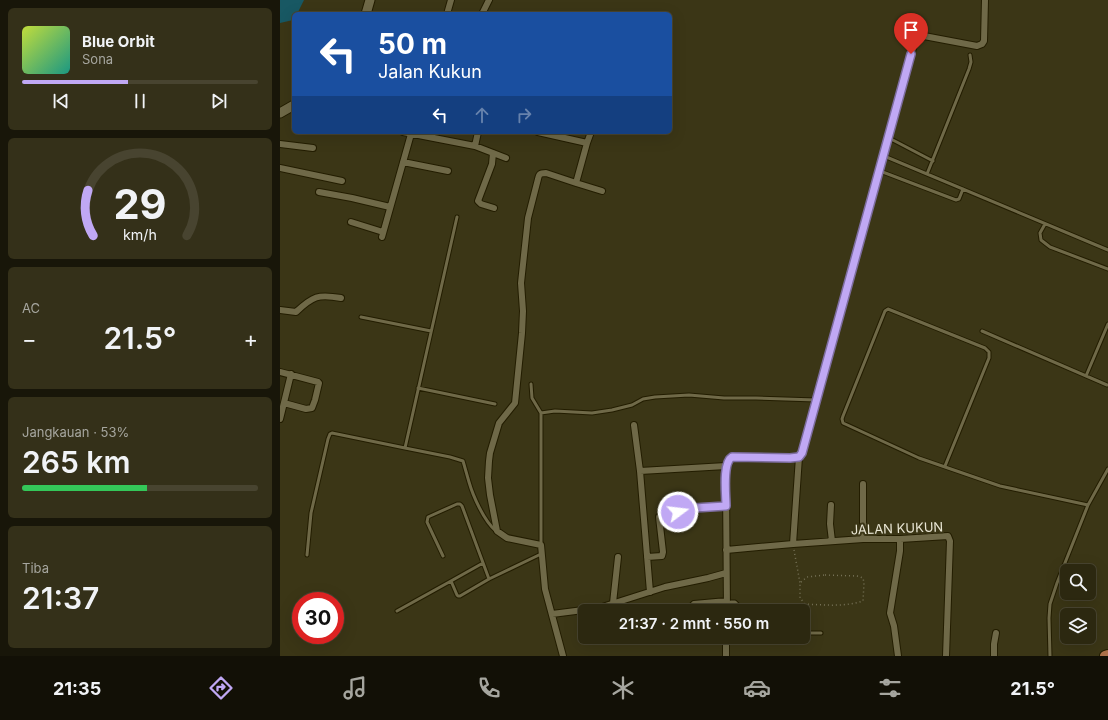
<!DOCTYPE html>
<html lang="id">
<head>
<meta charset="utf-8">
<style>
	body { margin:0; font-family:Inter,sans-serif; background:#343019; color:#f1f3f6; height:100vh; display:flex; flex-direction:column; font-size:15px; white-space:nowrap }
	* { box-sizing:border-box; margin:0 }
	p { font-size:13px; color:#a6a69f }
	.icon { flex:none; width:22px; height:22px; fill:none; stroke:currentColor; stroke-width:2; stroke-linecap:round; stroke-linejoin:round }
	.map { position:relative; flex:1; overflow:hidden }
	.drawer { display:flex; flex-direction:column; gap:8px; padding:8px; background:#181609; width:280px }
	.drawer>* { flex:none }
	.banner { position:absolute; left:12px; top:12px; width:380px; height:122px; border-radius:6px; box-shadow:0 4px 16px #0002,0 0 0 1px #484430; background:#1a4fa0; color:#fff; overflow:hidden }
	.controls { position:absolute; left:780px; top:564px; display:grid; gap:8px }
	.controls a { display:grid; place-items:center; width:36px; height:36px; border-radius:6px; background:#2c2810; box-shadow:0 4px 16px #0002,0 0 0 1px #484430; font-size:20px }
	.speed { position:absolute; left:12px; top:592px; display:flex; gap:8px; font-size:20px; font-weight:700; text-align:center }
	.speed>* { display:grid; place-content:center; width:52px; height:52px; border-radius:50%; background:#2c2810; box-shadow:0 4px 16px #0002,0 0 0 1px #484430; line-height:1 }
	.speed .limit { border:6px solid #d22; background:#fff; color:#111 }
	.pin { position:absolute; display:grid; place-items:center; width:34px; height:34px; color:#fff; margin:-41px -17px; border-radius:50% 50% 50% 0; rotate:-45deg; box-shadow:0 0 4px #0007 }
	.pin .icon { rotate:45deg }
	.me { position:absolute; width:44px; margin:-22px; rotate:75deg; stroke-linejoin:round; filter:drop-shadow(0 0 3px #0008) }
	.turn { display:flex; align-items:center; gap:14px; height:84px; padding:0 20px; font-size:18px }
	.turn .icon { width:52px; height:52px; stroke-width:2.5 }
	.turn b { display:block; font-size:28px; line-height:34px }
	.lanes { display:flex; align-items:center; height:38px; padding:0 20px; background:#0003; justify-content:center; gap:20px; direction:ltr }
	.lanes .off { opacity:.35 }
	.big { font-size:30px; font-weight:600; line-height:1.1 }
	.drawer .tile { flex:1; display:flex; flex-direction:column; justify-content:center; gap:6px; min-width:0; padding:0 14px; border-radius:6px; background:#343019 }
	.drawer .dial { align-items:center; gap:0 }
	.dial svg { height:104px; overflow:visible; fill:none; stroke:#484430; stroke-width:7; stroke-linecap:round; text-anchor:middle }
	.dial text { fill:#f1f3f6; stroke:none }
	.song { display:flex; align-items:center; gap:12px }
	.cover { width:48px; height:48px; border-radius:6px; background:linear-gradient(135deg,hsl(70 70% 55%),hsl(170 70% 35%)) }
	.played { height:4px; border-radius:2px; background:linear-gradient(90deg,#c0a8f4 45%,#484430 45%) }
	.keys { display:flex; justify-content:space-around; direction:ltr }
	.heat { display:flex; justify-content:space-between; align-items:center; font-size:22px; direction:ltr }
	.charge { height:6px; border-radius:3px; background:linear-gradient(90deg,#34c759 53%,#484430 0) }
	.trip { position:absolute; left:298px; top:604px; width:232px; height:40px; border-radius:6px; background:#2c2810; box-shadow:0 4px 16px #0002,0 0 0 1px #484430; font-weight:600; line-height:40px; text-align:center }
	.dock { display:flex; height:64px; justify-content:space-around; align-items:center; background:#121006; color:#a6a69f }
	.dock .icon { width:28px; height:28px }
	.dock .active { color:#c0a8f4 }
	.dock b { font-size:18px; color:#f1f3f6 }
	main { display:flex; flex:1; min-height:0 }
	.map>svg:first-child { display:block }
	.water { fill:#185863 }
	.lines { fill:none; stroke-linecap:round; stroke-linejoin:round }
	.lane-casing { stroke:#231d00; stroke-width:5 }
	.street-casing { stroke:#231d00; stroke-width:8 }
	.secondary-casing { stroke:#231d00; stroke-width:11 }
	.primary-casing { stroke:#231d00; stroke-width:12 }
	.path { stroke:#767257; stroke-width:1.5; stroke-dasharray:1 3; stroke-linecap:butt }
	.lane { stroke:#6f6948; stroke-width:3 }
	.street { stroke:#6f6948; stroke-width:6 }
	.secondary { stroke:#6f6948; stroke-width:9 }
	.primary { stroke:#ac714a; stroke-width:10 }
	.route-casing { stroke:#7d6d9f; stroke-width:10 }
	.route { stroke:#c0a8f4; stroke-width:7 }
	.labels { text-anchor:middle; stroke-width:4; stroke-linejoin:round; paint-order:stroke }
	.street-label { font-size:13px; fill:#e9e6d4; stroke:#3b3616 }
</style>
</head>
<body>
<main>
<section class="drawer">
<div class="tile">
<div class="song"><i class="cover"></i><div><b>Blue Orbit</b><p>Sona</p></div></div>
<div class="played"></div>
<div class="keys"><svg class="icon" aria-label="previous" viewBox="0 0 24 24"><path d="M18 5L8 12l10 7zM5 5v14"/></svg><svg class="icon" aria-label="pause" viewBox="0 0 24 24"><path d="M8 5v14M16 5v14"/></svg><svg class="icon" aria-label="next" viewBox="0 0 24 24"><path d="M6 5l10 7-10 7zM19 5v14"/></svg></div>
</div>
<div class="tile dial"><svg viewBox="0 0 100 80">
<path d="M14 69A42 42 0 1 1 86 69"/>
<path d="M14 69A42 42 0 0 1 10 34" stroke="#c0a8f4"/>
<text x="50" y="56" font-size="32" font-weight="700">29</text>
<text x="50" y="72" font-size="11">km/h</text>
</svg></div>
<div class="tile"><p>AC</p>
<div class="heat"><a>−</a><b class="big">21.5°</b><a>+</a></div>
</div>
<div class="tile"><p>Jangkauan · 53%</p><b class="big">265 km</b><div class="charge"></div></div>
<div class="tile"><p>Tiba</p><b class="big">21:37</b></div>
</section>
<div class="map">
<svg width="828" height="656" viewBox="0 0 828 656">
	<rect width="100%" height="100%" fill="#3b3616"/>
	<!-- water -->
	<path class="water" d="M 0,0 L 24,0 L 17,14 L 14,14 L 13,20 L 0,23 Z"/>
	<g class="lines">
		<!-- lane casing -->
		<g class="lane-casing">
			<path id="lane" d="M 609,138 L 653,161
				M 604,156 L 828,250
				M 600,171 L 676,200 L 679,199 L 683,189
				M 647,174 L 689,69 L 691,62 L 690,55
				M 765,224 L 760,233 L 761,240 L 770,247 L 828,269
				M 81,317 L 151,331
				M 702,331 L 827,385
				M 806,376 L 828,324
				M 251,384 L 252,398 L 261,413 L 261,545
				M 138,388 L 215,404
				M 261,413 L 275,411 L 312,413 L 332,410 L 352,405 L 363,399 L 375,397 L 409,395 L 444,398 L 476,398 L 536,400
				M 125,448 L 177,217
				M 665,466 L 709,358 L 709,352 L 705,348 L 608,309 L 605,311 L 563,416 L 562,419 L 563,423 L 639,458 L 694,477 L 720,486 L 808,505 L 777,583 L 770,604 L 769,618 L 770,656
				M 808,505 L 828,469
				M 27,555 L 31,513 L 48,439 L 50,434 L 52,433 L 125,448 L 170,457 L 183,461 C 185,468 187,475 189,482 C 193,496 204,521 216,531
				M 163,556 L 147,522 L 148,517 L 177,504 L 180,504 L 182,506 L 209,579
				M 171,581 L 203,563
				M 448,604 L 451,602 L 455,602 L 458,605 L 459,611
				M 117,611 L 171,581 L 177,595 L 178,596 L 180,596 L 209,579 L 261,554
				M 523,633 L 541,633"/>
		</g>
		<!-- street casing -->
		<g class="street-casing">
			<path id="street" d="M 167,14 L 171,0
				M 202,14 L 209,0
				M 123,132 L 195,146 L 226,158
				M 258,132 L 307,143 L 296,183 L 322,191
				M 307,143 L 311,132
				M 0,144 L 33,148
				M 195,146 L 198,132
				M 213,153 L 212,164 L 198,201 L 201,204 L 214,208
				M 123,162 L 168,171
				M 0,168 L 62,181
				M 39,192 L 72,198 L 110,207
				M 71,222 L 103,232
				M 102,237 L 131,134
				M 0,310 L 16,312 C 33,296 38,294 61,298
				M 0,372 L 38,382 L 39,383 L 35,400 L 32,408 L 26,409 L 4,403
				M 0,419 L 11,374
				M 354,425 L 360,471 L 370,592
				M 360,471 L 446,466
				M 551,505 L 550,524 L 552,541
				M 583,539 L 583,484
				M 513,544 L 519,457
				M 446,550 L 513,544 L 583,539 L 620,539 L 668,536 L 670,541 L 666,656
				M 367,557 L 382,556 L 383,552 L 379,517 L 398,515 L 398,509 L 446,506
				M 333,603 L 338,557
				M 411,611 L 412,606 L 414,604 L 447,601
				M 447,611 L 446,485 L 446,466 L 449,459 L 452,457 L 519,457 L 522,453 L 635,41 L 639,37 L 644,36 L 697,46 L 702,44 L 704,41 L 705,0
				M 272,614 L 319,608 L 385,587 L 428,578 L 446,573
				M 283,656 L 265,589 L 261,545 L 227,538 L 217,531 L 210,495 L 208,478 L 209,461 L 210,453 L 219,423 L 235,403 L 242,333 L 243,311 L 241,283 L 248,218 L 258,179 C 259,174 260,173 266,173 L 296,183
				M 446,656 L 446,637
				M 618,656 L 614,626 L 610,613 L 620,551 L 620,539
				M 714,656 L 714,644 L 716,633"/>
		</g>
		<!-- secondary casing -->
		<g class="secondary-casing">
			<path id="secondary" d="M 86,14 L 90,0
				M 0,113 L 14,105"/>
		</g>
		<!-- primary casing -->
		<g class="primary-casing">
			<path id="primary" d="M 825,656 L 828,655"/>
		</g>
		<!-- path -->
		<path class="path" d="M 514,550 L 520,583
			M 545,575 L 577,576 L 583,578 L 584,583 L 583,601 C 564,607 545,605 525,604 L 520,598 L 520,583 L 527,577 Z"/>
		<!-- lane -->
		<use href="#lane" class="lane"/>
		<!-- street -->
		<use href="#street" class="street"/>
		<!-- secondary -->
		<use href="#secondary" class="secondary"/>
		<!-- primary -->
		<use href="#primary" class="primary"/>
	</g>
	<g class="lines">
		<!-- route casing -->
		<g class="route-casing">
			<path id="route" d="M 398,512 L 398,509 L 446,506 C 446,495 442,463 452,457 L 510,458 L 519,457 L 522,453 L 631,54"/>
		</g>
		<!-- route -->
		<use href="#route" class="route"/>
	</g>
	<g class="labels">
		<!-- street labels -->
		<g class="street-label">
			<text transform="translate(617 528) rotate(-2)" y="5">JALAN KUKUN</text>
		</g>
	</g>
</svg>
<div class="controls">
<a><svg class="icon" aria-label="search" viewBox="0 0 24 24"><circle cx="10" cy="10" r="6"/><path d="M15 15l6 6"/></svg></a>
<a><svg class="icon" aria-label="layers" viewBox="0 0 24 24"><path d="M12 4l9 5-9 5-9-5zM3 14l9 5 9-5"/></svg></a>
</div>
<div class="speed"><div class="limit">30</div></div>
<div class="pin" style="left:631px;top:54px;background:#d93025"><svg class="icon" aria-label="arrive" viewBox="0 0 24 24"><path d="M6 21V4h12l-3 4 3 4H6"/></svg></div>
<svg class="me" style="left:398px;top:512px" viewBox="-20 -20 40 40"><circle r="17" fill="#c0a8f4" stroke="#fff" stroke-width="3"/><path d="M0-11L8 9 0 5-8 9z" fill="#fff"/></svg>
<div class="trip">21:37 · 2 mnt · 550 m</div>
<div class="banner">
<div class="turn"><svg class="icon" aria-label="left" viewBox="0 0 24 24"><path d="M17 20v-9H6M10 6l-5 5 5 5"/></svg><div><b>50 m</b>Jalan Kukun</div></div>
<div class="lanes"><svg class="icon" aria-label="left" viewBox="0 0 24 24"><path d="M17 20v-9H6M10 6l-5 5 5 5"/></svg><svg class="icon off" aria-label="ahead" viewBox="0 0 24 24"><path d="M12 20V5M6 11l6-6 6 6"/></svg><svg class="icon off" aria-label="right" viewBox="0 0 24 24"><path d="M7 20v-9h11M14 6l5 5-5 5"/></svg></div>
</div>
</div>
</main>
<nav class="dock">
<b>21:35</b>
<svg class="icon active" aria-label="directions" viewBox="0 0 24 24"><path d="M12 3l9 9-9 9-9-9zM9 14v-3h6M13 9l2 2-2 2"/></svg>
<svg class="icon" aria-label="music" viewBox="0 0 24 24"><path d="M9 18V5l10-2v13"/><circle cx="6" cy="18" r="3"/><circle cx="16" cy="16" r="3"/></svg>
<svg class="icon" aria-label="phone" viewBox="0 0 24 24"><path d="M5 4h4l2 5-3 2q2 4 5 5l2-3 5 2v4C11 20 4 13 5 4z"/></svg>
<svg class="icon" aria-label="climate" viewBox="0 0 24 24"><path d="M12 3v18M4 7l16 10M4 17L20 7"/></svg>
<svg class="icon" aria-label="car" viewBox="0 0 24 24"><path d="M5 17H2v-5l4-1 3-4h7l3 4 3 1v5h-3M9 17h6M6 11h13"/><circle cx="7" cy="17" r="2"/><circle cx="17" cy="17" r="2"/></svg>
<svg class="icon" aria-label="filters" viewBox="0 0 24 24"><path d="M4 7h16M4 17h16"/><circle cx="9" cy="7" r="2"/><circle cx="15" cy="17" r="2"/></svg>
<b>21.5°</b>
</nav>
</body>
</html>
